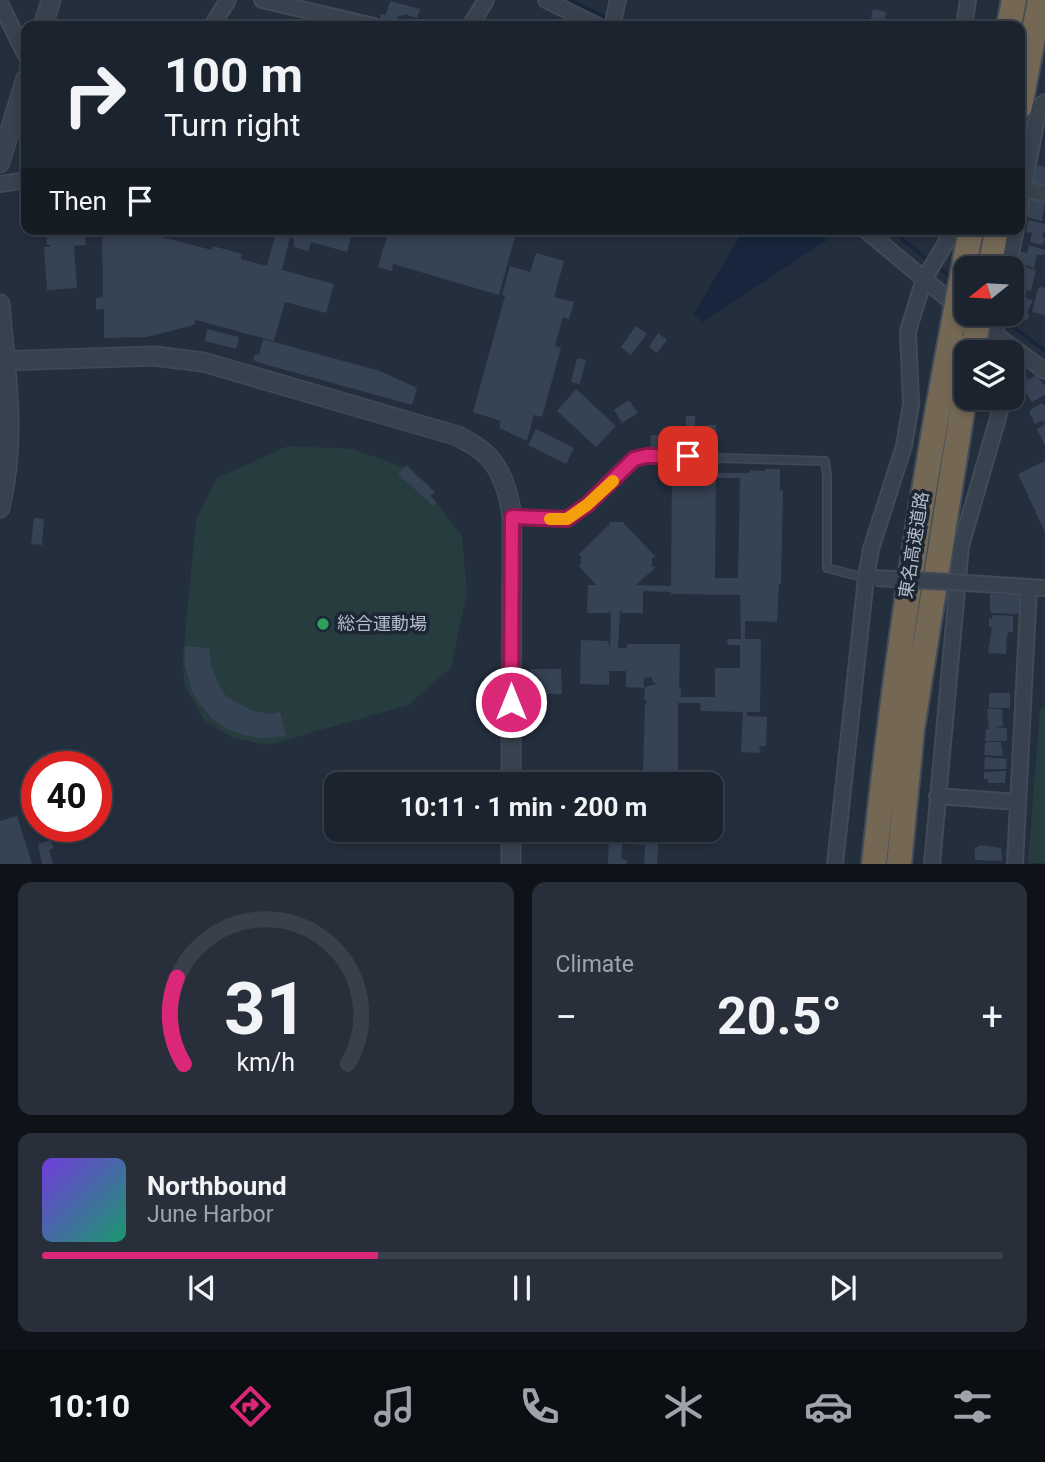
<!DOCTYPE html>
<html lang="en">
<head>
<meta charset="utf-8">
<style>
	body { margin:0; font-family:Roboto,"Noto Sans JP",sans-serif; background:#282f3a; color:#f1f3f6; height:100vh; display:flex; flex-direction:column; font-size:26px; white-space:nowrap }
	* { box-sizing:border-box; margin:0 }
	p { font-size:23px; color:#a0a4aa }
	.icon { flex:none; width:38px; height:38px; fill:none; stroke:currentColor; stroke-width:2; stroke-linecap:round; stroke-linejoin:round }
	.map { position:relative; height:864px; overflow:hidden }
	.sheet { display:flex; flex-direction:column; gap:18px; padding:18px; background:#0f1319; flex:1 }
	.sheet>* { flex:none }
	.guide { position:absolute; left:21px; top:21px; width:1004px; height:214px; border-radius:14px; box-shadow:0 4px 10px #0003,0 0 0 2px #39404a; background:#1b232e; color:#f1f3f6; overflow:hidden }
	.needle { width:46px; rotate:252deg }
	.fabs { position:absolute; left:954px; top:256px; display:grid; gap:14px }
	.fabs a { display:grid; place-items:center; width:70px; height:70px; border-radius:14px; background:#1b232e; box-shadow:0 4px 10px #0003,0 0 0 2px #39404a; font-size:35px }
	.speed { position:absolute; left:21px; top:751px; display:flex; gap:14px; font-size:35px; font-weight:700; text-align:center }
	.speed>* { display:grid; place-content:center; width:91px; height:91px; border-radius:50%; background:#1b232e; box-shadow:0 4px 10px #0003,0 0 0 2px #39404a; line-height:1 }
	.speed .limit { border:10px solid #d22; background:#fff; color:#111 }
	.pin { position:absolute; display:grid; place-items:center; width:60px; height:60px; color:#fff; margin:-30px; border-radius:14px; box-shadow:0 4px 10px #0006 }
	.me { position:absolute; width:77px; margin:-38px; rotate:0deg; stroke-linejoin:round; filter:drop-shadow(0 0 5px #0008) }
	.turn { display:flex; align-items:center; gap:24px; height:147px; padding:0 28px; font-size:32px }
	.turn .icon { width:91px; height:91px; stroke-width:2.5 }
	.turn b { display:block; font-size:49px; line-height:60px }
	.then { display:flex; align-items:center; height:66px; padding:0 28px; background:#0003; gap:14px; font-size:26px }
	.big { font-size:52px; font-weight:700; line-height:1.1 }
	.sheet .card { flex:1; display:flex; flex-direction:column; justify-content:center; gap:10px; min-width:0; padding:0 24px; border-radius:14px; background:#282f3a }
	.sheet .dial { align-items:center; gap:0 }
	.dial svg { height:182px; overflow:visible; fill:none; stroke:#39404a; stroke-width:7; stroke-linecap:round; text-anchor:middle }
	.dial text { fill:#f1f3f6; stroke:none }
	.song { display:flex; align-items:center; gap:21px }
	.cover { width:84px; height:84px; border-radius:10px; background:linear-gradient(135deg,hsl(260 70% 55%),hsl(160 70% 35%)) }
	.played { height:7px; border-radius:4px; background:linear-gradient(90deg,#db2777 35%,#39404a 35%) }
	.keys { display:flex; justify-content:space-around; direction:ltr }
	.heat { display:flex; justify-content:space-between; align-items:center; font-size:38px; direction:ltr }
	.sheet .tiles { flex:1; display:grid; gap:18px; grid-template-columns:1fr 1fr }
	.card:last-child { grid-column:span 2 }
	.trip { position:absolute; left:324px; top:772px; width:399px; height:70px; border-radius:14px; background:#1b232e; box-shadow:0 4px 10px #0003,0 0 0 2px #39404a; font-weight:700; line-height:70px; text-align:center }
	.tabs { display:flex; height:112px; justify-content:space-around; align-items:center; background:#0b0e12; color:#a0a4aa }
	.tabs .icon { width:49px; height:49px }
	.tabs .active { color:#db2777 }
	.tabs b { font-size:32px; color:#f1f3f6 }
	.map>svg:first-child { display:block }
	.green { fill:#263c3f }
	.water { fill:#17263c }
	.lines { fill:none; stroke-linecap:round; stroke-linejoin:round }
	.stream { stroke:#17263c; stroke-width:3.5 }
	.building { fill:#364354; fill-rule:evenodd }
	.service-casing { stroke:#414a57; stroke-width:10 }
	.minor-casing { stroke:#414a57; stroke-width:18 }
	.tertiary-casing { stroke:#414a57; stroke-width:21 }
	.motorway-casing { stroke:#434c59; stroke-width:28 }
	.service { stroke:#38414e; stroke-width:7 }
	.minor { stroke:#38414e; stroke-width:14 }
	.tertiary { stroke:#38414e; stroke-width:18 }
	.motorway { stroke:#746855; stroke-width:24 }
	.minor-bridge-casing { stroke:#414a57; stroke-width:18; stroke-linecap:butt }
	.motorway-bridge-casing { stroke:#434c59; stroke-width:28; stroke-linecap:butt }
	.minor-bridge { stroke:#38414e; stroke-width:14 }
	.motorway-bridge { stroke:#746855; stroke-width:24 }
	.route-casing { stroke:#8e194d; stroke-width:18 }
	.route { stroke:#db2777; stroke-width:12 }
	.slow { stroke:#f59e0b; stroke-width:12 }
	.leisure-dot { fill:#2e9e5b; stroke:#1d2633; stroke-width:2.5 }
	.labels { text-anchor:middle; stroke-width:7; stroke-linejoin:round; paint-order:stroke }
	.street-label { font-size:18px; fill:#b4bcc9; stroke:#1d2633 }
	.poi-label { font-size:18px; fill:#b4bcc9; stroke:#1d2633; text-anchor:start }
</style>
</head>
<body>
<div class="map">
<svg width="1045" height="864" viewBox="0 0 1045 864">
	<rect width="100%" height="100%" fill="#242f3e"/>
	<!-- green -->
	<path class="green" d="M 288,446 L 353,449 L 411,470 L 462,536 L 467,592 L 451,668 L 408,705 L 268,745 L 233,738 L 204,720 L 184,684 L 183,657 L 196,520 L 217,478 Z
		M 1045,706 L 1045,863 L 1028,863 L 1040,709 Z"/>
	<!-- water -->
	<path class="water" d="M 744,229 L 813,229 L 827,240 L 703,322 L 694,314 Z"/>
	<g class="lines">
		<!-- stream -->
		<path class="stream" d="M 568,0 L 611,19
			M 618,22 L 633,26
			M 890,229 L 929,261
			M 936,265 L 951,278
			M 1003,319 L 1045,351"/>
	</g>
	<!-- building -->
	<path class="building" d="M 390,1 L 420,9 L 417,18 L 404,14 L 403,16 L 399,15 L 396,26 L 383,24 L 379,21 L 381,14 L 386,15 Z
		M 873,9 L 886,12 L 884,21 L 875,21 L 875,19 L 871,18 Z
		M 1038,165 L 1045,167 L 1045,187 L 1033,183 Z
		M 1034,199 L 1045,202 L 1042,221 L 1026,217 L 1030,200 Z
		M 1028,220 L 1045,224 L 1045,232 L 1043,232 L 1042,237 L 1045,237 L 1043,245 L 1030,242 L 1032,233 L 1026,232 Z
		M 84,229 L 86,245 L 74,246 L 77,288 L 47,290 L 44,247 L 50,247 L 50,245 L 47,245 L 46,237 L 49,236 L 49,230 Z
		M 102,229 L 113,229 L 112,235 L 135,230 L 212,250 L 213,246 L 242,254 L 241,259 L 267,266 L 276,232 L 269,229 L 353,229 L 347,252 L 311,242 L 308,251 L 294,247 L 294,239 L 290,237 L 282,270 L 334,284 L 326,313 L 285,302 L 274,341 L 196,320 L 194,325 L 147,337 L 104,338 L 104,309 L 96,310 L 96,298 L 103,297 Z
		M 389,229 L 517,229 L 499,295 L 393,264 L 392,271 L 378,267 Z
		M 1029,245 L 1045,250 L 1044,255 L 1037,255 L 1034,268 L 1017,263 L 1020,252 L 1027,253 Z
		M 536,253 L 564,261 L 554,297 L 574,302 L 569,319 L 563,317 L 555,346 L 561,348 L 542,417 L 534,415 L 527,441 L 499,428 L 501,421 L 473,412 L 505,296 L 502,295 L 510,266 L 530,272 Z
		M 1024,267 L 1036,270 L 1031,291 L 1012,289 L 1016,273 L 1021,271 Z
		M 1041,287 L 1045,288 L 1045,315 L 1032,312 L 1038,288 Z
		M 1019,296 L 1033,300 L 1027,313 L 1029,314 L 1027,321 L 1012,317 L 1014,300 L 1018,301 Z
		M 636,326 L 647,334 L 631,355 L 621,347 Z
		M 207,329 L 239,337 L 236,349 L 205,341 Z
		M 658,333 L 667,340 L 657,353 L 649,347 Z
		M 263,339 L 380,371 L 417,388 L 412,405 L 257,362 L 253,359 L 255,354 L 259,355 Z
		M 577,358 L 586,360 L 580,384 L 571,382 Z
		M 1036,375 L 1045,386 L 1045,395 L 1032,402 L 1021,384 L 1027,377 L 1028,380 Z
		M 576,389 L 616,426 L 596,447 L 557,411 Z
		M 629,400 L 638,413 L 622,423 L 614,410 Z
		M 1042,403 L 1045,406 L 1045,446 L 1037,429 L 1044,425 L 1043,420 L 1035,424 L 1029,411 Z
		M 686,416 L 695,416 L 695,434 L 686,434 Z
		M 707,425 L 716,425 L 716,450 L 707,450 Z
		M 666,428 L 683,428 L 683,449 L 650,448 L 651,435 L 666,436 Z
		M 536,429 L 574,448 L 566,464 L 528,445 Z
		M 1045,461 L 1045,532 L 1018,474 Z
		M 406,465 L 435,492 L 430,496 L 437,502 L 433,506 L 398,474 Z
		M 697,468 L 713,469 L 713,473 L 750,473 L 750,470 L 765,471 L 765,469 L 780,469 L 780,490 L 783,490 L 781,584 L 779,584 L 777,622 L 745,621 L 745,639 L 761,639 L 760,712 L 747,712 L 747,716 L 767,717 L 766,746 L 758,747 L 761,750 L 758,753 L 741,752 L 743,712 L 701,711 L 700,703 L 678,703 L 678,774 L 671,774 L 671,780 L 647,780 L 647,774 L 643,774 L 645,703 L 648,703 L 644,699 L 645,687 L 656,684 L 652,681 L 652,677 L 644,678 L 644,688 L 626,687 L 626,671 L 609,671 L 609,685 L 580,684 L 581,640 L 608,641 L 610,649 L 611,616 L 610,610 L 609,613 L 587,613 L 588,585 L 596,585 L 578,565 L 581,565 L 581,556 L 578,555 L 610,524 L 609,522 L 625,522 L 624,524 L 656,557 L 652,557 L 652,566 L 656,567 L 636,585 L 671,586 L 672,477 L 687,477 L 687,471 ZM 716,478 L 740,478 L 738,578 L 715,578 ZM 643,591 L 671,592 L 671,594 L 740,595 L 741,639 L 729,639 L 726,642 L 729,645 L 740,645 L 740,668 L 715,668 L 715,697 L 681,697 L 681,689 L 679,689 L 680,644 L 627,644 L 627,648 L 618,648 L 620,610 L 622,613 L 643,613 Z
		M 34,518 L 44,519 L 42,545 L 31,544 Z
		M 990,594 L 1020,595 L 1019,614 L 992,613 L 990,610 Z
		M 992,615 L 1013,616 L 1013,632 L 1009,632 L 1007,636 L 1006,654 L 988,653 L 992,627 L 989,627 L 989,618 L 992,619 Z
		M 185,646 L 209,648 L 211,664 L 219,686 L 226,696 L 252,711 L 272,714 L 280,712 L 286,736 L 260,738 L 244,735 L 227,729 L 211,718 L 197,700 L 191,688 L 185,666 Z
		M 530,669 L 561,669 L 562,694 L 530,694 Z
		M 989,693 L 1010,693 L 1010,708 L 989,708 Z
		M 987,709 L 1002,709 L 1003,726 L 993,727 L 1007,728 L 1007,741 L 985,741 L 986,729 L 989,729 Z
		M 987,742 L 1001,742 L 1003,756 L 984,755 L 985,744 Z
		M 985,757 L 1007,759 L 1006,769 L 984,769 Z
		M 1006,771 L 1005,783 L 988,783 L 988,780 L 991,779 L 984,779 L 984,772 Z
		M 17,816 L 32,864 L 0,864 L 0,821 Z
		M 609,830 L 670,830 L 671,840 L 662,839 L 658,843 L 657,864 L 644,864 L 645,845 L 633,844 L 634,838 L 623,837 L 621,859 L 627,860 L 627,864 L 608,864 Z
		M 51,840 L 54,848 L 49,850 L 53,864 L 42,864 L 38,844 Z
		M 979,845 L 1001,848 L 1002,861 L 975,860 L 975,847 L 979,847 Z"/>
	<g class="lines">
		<!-- service casing -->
		<g class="service-casing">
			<path id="service" d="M 512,517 L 567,519 L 587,505 L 634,459 L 646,456 L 825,461 L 827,476 L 827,568 L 866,578"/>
		</g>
		<!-- minor casing -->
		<g class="minor-casing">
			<path id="minor" d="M 262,0 L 374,26
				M 546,0 L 598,26
				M 0,3 L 26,56
				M 212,26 L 228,0
				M 470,26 L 486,0
				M 612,26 L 618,0
				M 964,26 L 968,0
				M 0,184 L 26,180
				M 1020,188 L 1045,194
				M 1020,207 L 1039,107 L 1045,102
				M 864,229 L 959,308
				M 1008,268 L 1016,229
				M 976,320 L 1045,371
				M 995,334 L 999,313
				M 1012,370 L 1017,350
				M 967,583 L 1045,588
				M 937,796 L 1018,802
				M 835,864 L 866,578 L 871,549 L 904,446 L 911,404 L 908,331 L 924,279 L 950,236 L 951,229
				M 932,864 L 961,546 L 1004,397
				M 1015,864 L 1029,587"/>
		</g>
		<!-- tertiary casing -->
		<g class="tertiary-casing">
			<path id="tertiary" d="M 43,26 L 51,0
				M 0,163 L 26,78
				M 0,304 C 6,375 17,438 0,508
				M 0,361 L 154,356 L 203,362 L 458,436 C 466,441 475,445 482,451 C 501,466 509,494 512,517 L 511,784
				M 511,864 L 511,830"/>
		</g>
		<!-- motorway casing -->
		<g class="motorway-casing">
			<path id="motorway" d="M 1009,26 L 1014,0
				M 1020,106 L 1040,0
				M 989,268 L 996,229
				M 874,864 C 893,682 919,505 953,326
				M 899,864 L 912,729 L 966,386"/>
		</g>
		<!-- service -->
		<use href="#service" class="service"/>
		<!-- minor -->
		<use href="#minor" class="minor"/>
		<!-- tertiary -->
		<use href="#tertiary" class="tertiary"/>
		<!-- motorway -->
		<use href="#motorway" class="motorway"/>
		<!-- minor-bridge casing -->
		<g class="minor-bridge-casing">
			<path id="minor-bridge" d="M 876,578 L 967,583"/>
		</g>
		<!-- motorway-bridge casing -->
		<g class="motorway-bridge-casing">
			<path id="motorway-bridge" d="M 953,326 L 971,229
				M 975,338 L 980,313"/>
		</g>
		<!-- minor-bridge -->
		<use href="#minor-bridge" class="minor-bridge"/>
		<!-- motorway-bridge -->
		<use href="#motorway-bridge" class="motorway-bridge"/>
	</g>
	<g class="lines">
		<!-- route casing -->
		<g class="route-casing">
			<path id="route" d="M 511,702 L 512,517 L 567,519 L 587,505 L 634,459 L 646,456 L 688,456"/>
		</g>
		<!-- route -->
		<use href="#route" class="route"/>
		<!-- slow -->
		<path class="slow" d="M 550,519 L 567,519 L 587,505 L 613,481"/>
	</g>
	<!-- markers -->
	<circle class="leisure-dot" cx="323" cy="624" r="7"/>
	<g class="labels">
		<!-- street labels -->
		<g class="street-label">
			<text transform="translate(914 545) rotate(-81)" y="6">東名高速道路</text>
		</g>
		<!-- poi labels -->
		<g class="poi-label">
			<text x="337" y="630">総合運動場</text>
		</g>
	</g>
</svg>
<div class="fabs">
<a><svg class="needle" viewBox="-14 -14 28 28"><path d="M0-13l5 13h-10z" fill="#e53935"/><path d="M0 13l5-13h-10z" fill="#a0a4aa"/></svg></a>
<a><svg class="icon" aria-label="layers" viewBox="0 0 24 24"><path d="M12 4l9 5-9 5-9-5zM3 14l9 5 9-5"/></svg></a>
</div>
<div class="speed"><div class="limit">40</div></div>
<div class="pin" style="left:688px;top:456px;background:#d93025"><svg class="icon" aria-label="arrive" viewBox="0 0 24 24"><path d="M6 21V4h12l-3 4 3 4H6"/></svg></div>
<svg class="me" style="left:511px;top:702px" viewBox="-20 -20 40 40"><circle r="17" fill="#db2777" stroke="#fff" stroke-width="3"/><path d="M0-11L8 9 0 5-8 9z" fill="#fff"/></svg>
<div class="trip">10:11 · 1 min · 200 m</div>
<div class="guide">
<div class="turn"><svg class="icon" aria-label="right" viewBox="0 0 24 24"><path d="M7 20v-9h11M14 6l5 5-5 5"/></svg><div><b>100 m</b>Turn right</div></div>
<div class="then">Then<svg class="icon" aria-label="arrive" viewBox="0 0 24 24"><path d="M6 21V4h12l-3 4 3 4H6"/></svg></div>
</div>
</div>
<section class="sheet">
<div class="tiles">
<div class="card dial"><svg viewBox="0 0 100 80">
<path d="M14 69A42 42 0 1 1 86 69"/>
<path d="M14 69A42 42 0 0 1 11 31" stroke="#db2777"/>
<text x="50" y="56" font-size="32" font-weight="700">31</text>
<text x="50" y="72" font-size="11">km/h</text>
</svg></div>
<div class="card"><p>Climate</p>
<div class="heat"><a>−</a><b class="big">20.5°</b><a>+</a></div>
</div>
<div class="card">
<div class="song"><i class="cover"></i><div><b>Northbound</b><p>June Harbor</p></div></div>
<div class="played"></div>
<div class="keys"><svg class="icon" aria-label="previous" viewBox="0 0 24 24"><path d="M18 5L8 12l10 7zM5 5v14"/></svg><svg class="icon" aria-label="pause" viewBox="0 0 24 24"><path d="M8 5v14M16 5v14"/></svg><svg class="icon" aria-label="next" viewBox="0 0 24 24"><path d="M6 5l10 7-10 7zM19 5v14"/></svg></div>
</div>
</div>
</section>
<nav class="tabs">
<b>10:10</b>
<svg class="icon active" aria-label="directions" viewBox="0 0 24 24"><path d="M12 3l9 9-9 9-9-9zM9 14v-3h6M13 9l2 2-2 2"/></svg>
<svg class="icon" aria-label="music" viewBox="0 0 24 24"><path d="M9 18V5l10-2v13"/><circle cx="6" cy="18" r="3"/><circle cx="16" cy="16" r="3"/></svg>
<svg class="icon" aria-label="phone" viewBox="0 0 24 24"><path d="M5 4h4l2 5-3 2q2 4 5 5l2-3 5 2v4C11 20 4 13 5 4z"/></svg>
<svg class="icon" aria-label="climate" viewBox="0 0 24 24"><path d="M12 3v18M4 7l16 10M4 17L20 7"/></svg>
<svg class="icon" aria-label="car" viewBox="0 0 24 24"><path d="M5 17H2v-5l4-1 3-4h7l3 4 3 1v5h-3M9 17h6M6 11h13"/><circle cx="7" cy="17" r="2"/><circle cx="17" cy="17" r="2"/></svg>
<svg class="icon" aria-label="filters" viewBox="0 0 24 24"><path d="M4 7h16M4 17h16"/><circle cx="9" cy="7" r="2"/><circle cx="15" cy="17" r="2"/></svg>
</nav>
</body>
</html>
